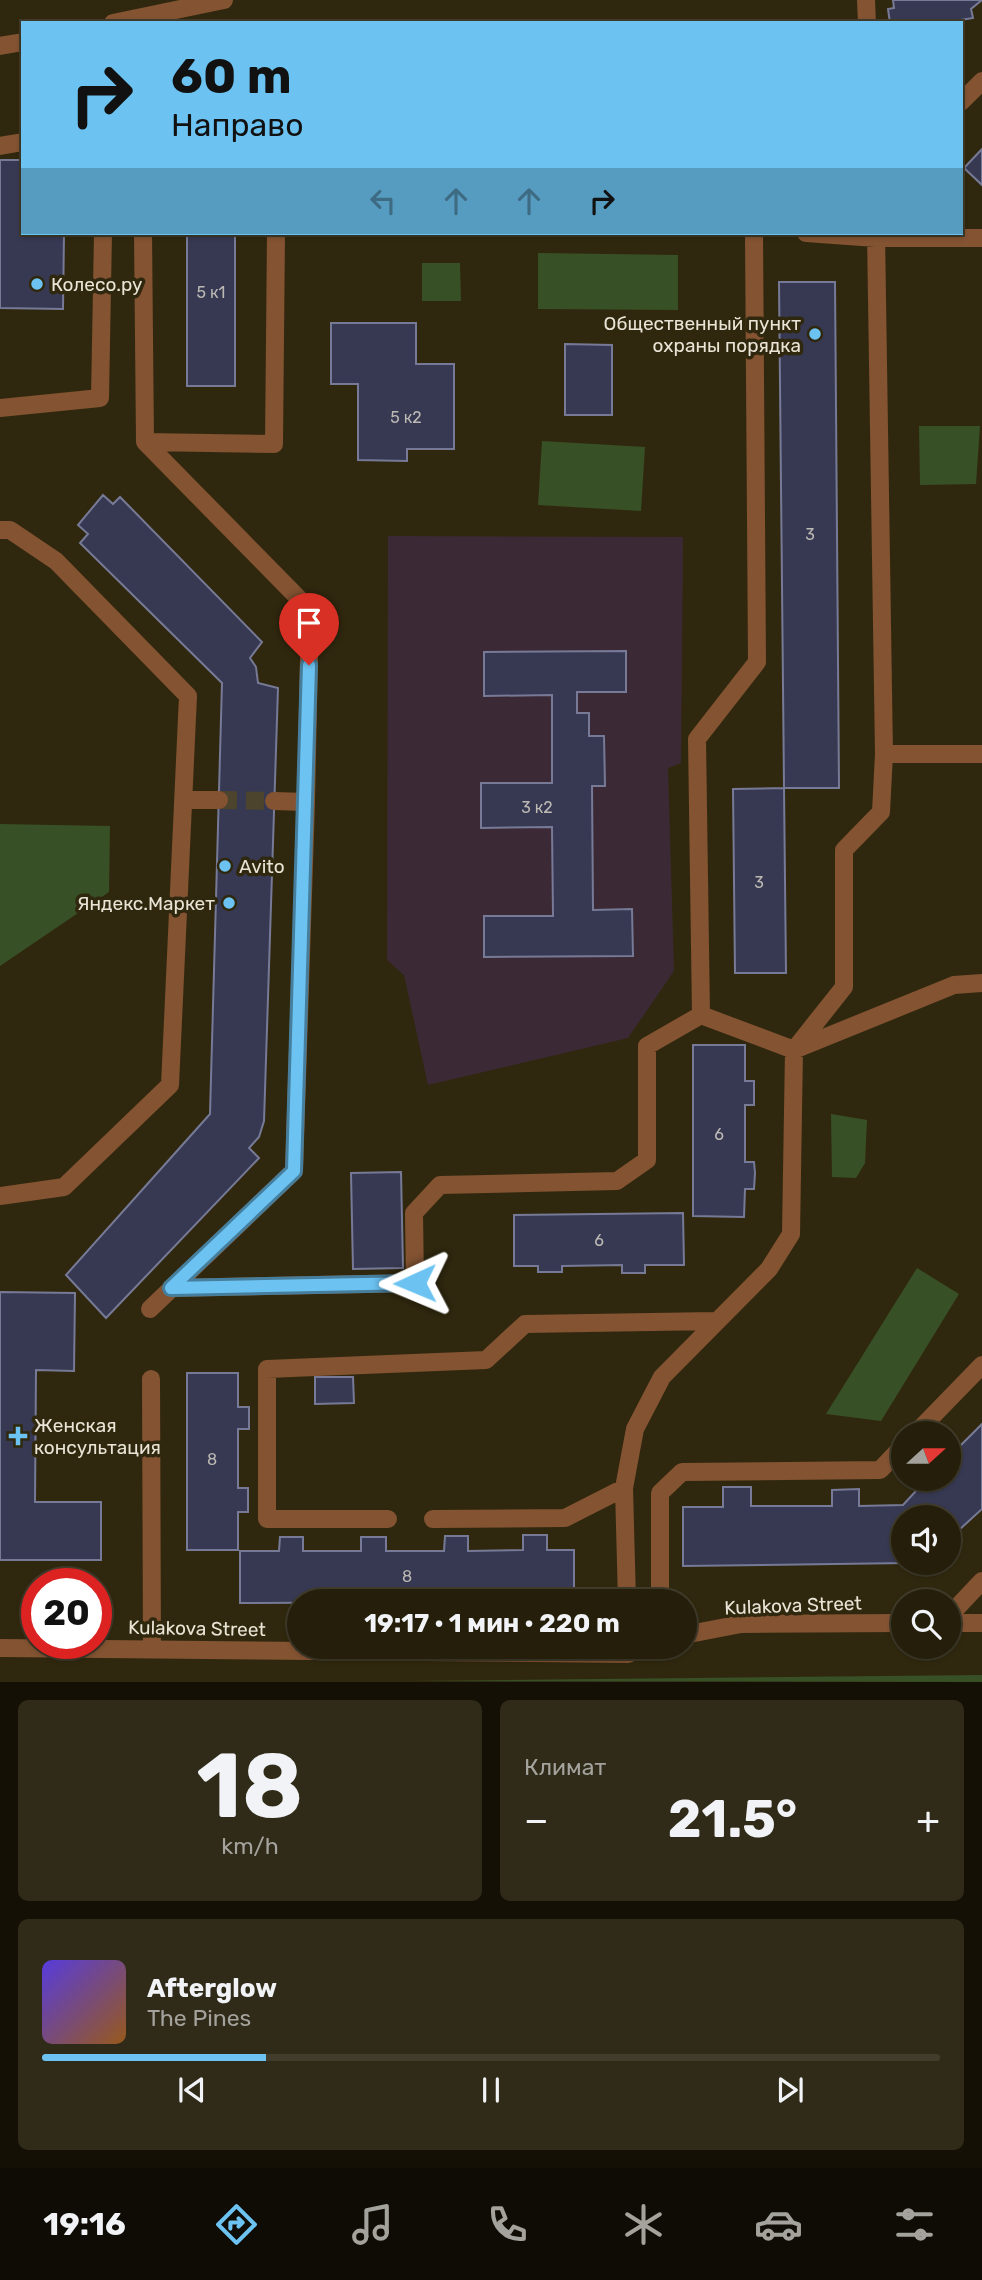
<!DOCTYPE html>
<html lang="ru">
<head>
<meta charset="utf-8">
<style>
	body { margin:0; font-family:Rubik,sans-serif; background:#302b18; color:#f1f3f6; height:100vh; display:flex; flex-direction:column; font-size:26px; white-space:nowrap }
	* { box-sizing:border-box; margin:0 }
	p { font-size:23px; color:#a3a29c }
	.icon { flex:none; width:38px; height:38px; fill:none; stroke:currentColor; stroke-width:2; stroke-linecap:round; stroke-linejoin:round }
	.map { position:relative; height:1682px; overflow:hidden }
	.drawer { display:flex; flex-direction:column; gap:18px; padding:18px; background:#141006; flex:1 }
	.drawer>* { flex:none }
	.guide { position:absolute; left:21px; top:21px; width:942px; height:214px; border-radius:0px; box-shadow:0 2px 5px #0004,0 0 0 2px #413c2b; background:#6cc3f2; color:#111; overflow:hidden }
	.needle { width:46px; rotate:69deg }
	.controls { position:absolute; left:891px; top:1421px; display:grid; gap:14px }
	.controls a { display:grid; place-items:center; width:70px; height:70px; border-radius:50%; background:#241e0a; box-shadow:0 2px 5px #0004,0 0 0 2px #413c2b; font-size:35px }
	.speed { position:absolute; left:21px; top:1568px; display:flex; gap:14px; font-size:35px; font-weight:700; text-align:center }
	.speed>* { display:grid; place-content:center; width:91px; height:91px; border-radius:50%; background:#241e0a; box-shadow:0 2px 5px #0004,0 0 0 2px #413c2b; line-height:1 }
	.speed .limit { border:10px solid #d22; background:#fff; color:#111 }
	.pin { position:absolute; display:grid; place-items:center; width:60px; height:60px; color:#fff; margin:-72px -30px; border-radius:50% 50% 50% 0; rotate:-45deg; box-shadow:0 0 7px #0007 }
	.pin .icon { rotate:45deg }
	.me { position:absolute; width:77px; margin:-38px; rotate:269deg; stroke-linejoin:round; filter:drop-shadow(0 0 5px #0008) }
	.turn { display:flex; align-items:center; gap:24px; height:147px; padding:0 35px; font-size:32px }
	.turn .icon { width:91px; height:91px; stroke-width:2.5 }
	.turn b { display:block; font-size:49px; line-height:60px }
	.lanes { display:flex; align-items:center; height:66px; padding:0 35px; background:#0003; justify-content:center; gap:35px; direction:ltr }
	.lanes .off { opacity:.35 }
	.big { font-size:52px; font-weight:700; line-height:1.1 }
	.drawer .card { flex:1; display:flex; flex-direction:column; justify-content:center; gap:10px; min-width:0; padding:0 24px; border-radius:10px; background:#302b18 }
	.drawer .dial { align-items:center; gap:0 }
	.dial b { font-size:91px; line-height:1 }
	.song { display:flex; align-items:center; gap:21px }
	.cover { width:84px; height:84px; border-radius:10px; background:linear-gradient(135deg,hsl(250 70% 55%),hsl(30 70% 35%)) }
	.played { height:7px; border-radius:4px; background:linear-gradient(90deg,#6cc3f2 25%,#413c2b 25%) }
	.keys { display:flex; justify-content:space-around; direction:ltr }
	.heat { display:flex; justify-content:space-between; align-items:center; font-size:38px; direction:ltr }
	.drawer .tiles { flex:1; display:grid; gap:18px; grid-template-columns:1fr 1fr }
	.card:last-child { grid-column:span 2 }
	.trip { position:absolute; left:287px; top:1589px; width:410px; height:70px; border-radius:35px; background:#241e0a; box-shadow:0 2px 5px #0004,0 0 0 2px #413c2b; font-weight:700; line-height:70px; text-align:center }
	.menu { display:flex; height:112px; justify-content:space-around; align-items:center; background:#0e0c04; color:#a3a29c }
	.menu .icon { width:49px; height:49px }
	.menu .active { color:#6cc3f2 }
	.menu b { font-size:32px; color:#f1f3f6 }
	.map>svg:first-child { display:block }
	.education { fill:#3b2a35 }
	.green { fill:#385026 }
	.building { fill:#373952; stroke:#777a96; stroke-width:2 }
	.lines { fill:none; stroke-linecap:round; stroke-linejoin:round }
	.minor-tunnel { stroke:#4c442c; stroke-width:18; stroke-dasharray:18 9; stroke-linecap:butt }
	.minor { stroke:#835332; stroke-width:18 }
	.route-casing { stroke:#467f9d; stroke-width:18 }
	.route { stroke:#6cc3f2; stroke-width:12 }
	.poi-dot { fill:#6cc3f2; stroke:#30280e; stroke-width:2.5 }
	.labels { text-anchor:middle; stroke-width:7; stroke-linejoin:round; paint-order:stroke }
	.number-label { font-size:16px; fill:#bcb9b4 }
	.poi-label { font-size:19px; fill:#e9e4d5; stroke:#30280e; text-anchor:start }
	.street-label { font-size:19px; fill:#e9e4d5; stroke:#30280e }
</style>
</head>
<body>
<div class="map">
<svg width="982" height="1682" viewBox="0 0 982 1682">
	<rect width="100%" height="100%" fill="#30280e"/>
	<!-- education -->
	<path class="education" d="M 388,536 L 683,537 L 681,763 L 668,768 L 674,971 L 628,1038 L 428,1085 L 404,975 L 387,960 Z"/>
	<!-- green -->
	<path class="green" d="M 538,253 L 678,255 L 678,310 L 538,309 Z
		M 422,263 L 460,263 L 461,301 L 422,301 Z
		M 919,426 L 980,426 L 976,484 L 920,485 Z
		M 542,441 L 645,447 L 641,511 L 538,505 Z
		M 0,824 L 110,826 L 109,892 L 0,966 Z
		M 831,1114 L 867,1120 L 865,1163 L 856,1178 L 832,1177 Z
		M 917,1268 L 959,1294 L 881,1421 L 826,1414 Z
		M 982,1675 L 982,1682 L 413,1681 Z"/>
	<!-- building -->
	<path class="building" d="M 893,0 L 982,0 L 971,9 L 973,18 L 943,23 L 890,23 L 888,9 L 894,8 Z
		M 982,149 L 982,185 L 964,168 Z
		M 0,160 L 23,160 L 23,233 L 64,233 L 63,309 L 0,308 Z
		M 187,233 L 235,233 L 235,386 L 187,386 Z
		M 779,282 L 835,282 L 839,788 L 784,788 Z
		M 331,323 L 416,323 L 416,364 L 454,364 L 454,449 L 407,449 L 407,461 L 358,460 L 358,384 L 331,384 Z
		M 565,344 L 612,345 L 612,415 L 565,415 Z
		M 103,495 L 113,504 L 120,497 L 262,642 L 250,658 L 256,667 L 258,683 L 278,688 L 264,1121 L 259,1137 L 249,1148 L 259,1158 L 106,1318 L 66,1275 L 210,1114 L 222,683 L 80,543 L 88,534 L 78,525 Z
		M 626,651 L 626,692 L 577,692 L 577,713 L 589,713 L 589,736 L 604,736 L 605,786 L 592,786 L 593,910 L 632,909 L 633,956 L 484,957 L 484,916 L 553,916 L 552,827 L 481,828 L 481,783 L 552,783 L 552,695 L 484,696 L 484,652 Z
		M 784,788 L 786,973 L 735,973 L 733,789 Z
		M 693,1045 L 745,1045 L 745,1081 L 754,1081 L 754,1105 L 745,1105 L 745,1162 L 754,1162 L 755,1173 L 754,1189 L 745,1189 L 744,1217 L 693,1216 Z
		M 401,1172 L 403,1268 L 353,1269 L 351,1173 Z
		M 683,1213 L 684,1265 L 645,1265 L 645,1273 L 622,1273 L 622,1265 L 562,1266 L 562,1272 L 538,1272 L 538,1266 L 514,1266 L 514,1215 Z
		M 0,1292 L 75,1293 L 74,1371 L 36,1370 L 35,1502 L 101,1502 L 101,1560 L 0,1560 Z
		M 187,1373 L 238,1373 L 238,1407 L 249,1407 L 249,1429 L 238,1429 L 238,1488 L 248,1488 L 248,1512 L 238,1512 L 238,1550 L 187,1550 Z
		M 315,1377 L 353,1377 L 354,1403 L 315,1404 Z
		M 982,1424 L 982,1509 L 948,1540 L 948,1517 L 903,1517 L 903,1563 L 907,1563 L 683,1566 L 683,1507 L 723,1507 L 723,1487 L 751,1487 L 751,1506 L 832,1506 L 832,1490 L 859,1489 L 859,1506 L 903,1505 L 927,1479 L 948,1479 L 948,1458 Z
		M 523,1535 L 547,1535 L 547,1550 L 574,1550 L 574,1601 L 240,1603 L 240,1551 L 279,1551 L 280,1537 L 303,1537 L 303,1551 L 361,1551 L 361,1537 L 386,1537 L 386,1551 L 444,1551 L 445,1536 L 468,1536 L 468,1551 L 523,1550 Z"/>
	<g class="lines">
		<!-- minor-tunnel -->
		<path class="minor-tunnel" d="M 219,800 L 274,801"/>
		<!-- minor -->
		<path class="minor" d="M 866,0 L 867,23
			M 113,23 L 224,0
			M 0,46 L 23,42
			M 961,102 L 982,81
			M 0,146 L 23,142
			M 143,233 L 145,442 L 310,610 L 306,802 L 294,1171 L 150,1309
			M 806,233 L 876,238 L 982,238
			M 0,408 L 100,398 L 103,233
			M 145,442 L 274,444 L 276,233
			M 0,530 L 10,530 L 56,561 L 188,696 L 170,1085 L 64,1187 L 0,1196
			M 884,754 L 982,754
			M 185,800 L 219,800
			M 274,801 L 306,802
			M 701,1015 L 794,1050 L 844,987 L 844,850 L 881,812 L 884,754 L 876,233
			M 171,1288 L 415,1283 L 414,1213 L 440,1185 L 617,1181 L 647,1160 L 647,1046 L 701,1015 L 697,739 L 757,662 L 754,233
			M 151,1379 L 152,1649
			M 916,1433 L 982,1365
			M 624,1488 L 627,1601
			M 388,1519 L 267,1519 L 267,1369 L 486,1360 L 525,1324 L 715,1321
			M 433,1519 L 565,1518 L 624,1488 L 635,1429 L 662,1377 L 769,1269 L 791,1234 L 794,1050 L 954,985 L 982,983
			M 660,1601 L 660,1493 L 682,1472 L 880,1470 L 903,1446
			M 948,1617 L 982,1581
			M 948,1623 L 982,1623
			M 684,1635 L 741,1624 L 903,1623
			M 0,1648 L 628,1654 L 644,1647"/>
	</g>
	<g class="lines">
		<!-- route casing -->
		<g class="route-casing">
			<path id="route" d="M 309,665 L 294,1171 L 171,1288 L 415,1283"/>
		</g>
		<!-- route -->
		<use href="#route" class="route"/>
	</g>
	<!-- markers -->
	<g class="poi-dot">
		<circle cx="37" cy="284" r="7"/>
		<circle cx="815" cy="334" r="7"/>
		<circle cx="225" cy="866" r="7"/>
		<circle cx="229" cy="903" r="7"/>
		<path d="M14.5 1425.5h7v7h7v7h-7v7h-7v-7h-7v-7h7z"/>
	</g>
	<g class="labels">
		<!-- number labels -->
		<g class="number-label">
			<text x="211" y="298">5 к1</text>
			<text x="406" y="423">5 к2</text>
			<text x="810" y="540">3</text>
			<text x="537" y="813">3 к2</text>
			<text x="759" y="888">3</text>
			<text x="719" y="1140">6</text>
			<text x="599" y="1246">6</text>
			<text x="212" y="1465">8</text>
			<text x="407" y="1582">8</text>
		</g>
		<!-- poi labels -->
		<g class="poi-label">
			<text x="51" y="291">Колесо.ру</text>
			<text x="801" y="330" text-anchor="end">Общественный пункт<tspan x="801" dy="22">охраны порядка</tspan></text>
			<text x="239" y="873">Avito</text>
			<text x="215" y="910" text-anchor="end">Яндекс.Маркет</text>
			<text x="34" y="1432">Женская<tspan x="34" dy="22">консультация</tspan></text>
		</g>
		<!-- street labels -->
		<g class="street-label">
			<text transform="translate(793 1605) rotate(-2)" y="7">Kulakova Street</text>
			<text transform="translate(197 1628) rotate(1)" y="7">Kulakova Street</text>
		</g>
	</g>
</svg>
<div class="controls">
<a><svg class="needle" viewBox="-14 -14 28 28"><path d="M0-13l5 13h-10z" fill="#e53935"/><path d="M0 13l5-13h-10z" fill="#a3a29c"/></svg></a>
<a><svg class="icon" aria-label="sound" viewBox="0 0 24 24"><path d="M4 9h4l5-4v14l-5-4H4zM17 9q2 3 0 6"/></svg></a>
<a><svg class="icon" aria-label="search" viewBox="0 0 24 24"><circle cx="10" cy="10" r="6"/><path d="M15 15l6 6"/></svg></a>
</div>
<div class="speed"><div class="limit">20</div></div>
<div class="pin" style="left:309px;top:665px;background:#d93025"><svg class="icon" aria-label="arrive" viewBox="0 0 24 24"><path d="M6 21V4h12l-3 4 3 4H6"/></svg></div>
<svg class="me" style="left:415px;top:1283px" viewBox="-20 -20 40 40"><path d="M0-17L14 15 0 8-14 15z" fill="#6cc3f2" stroke="#fff" stroke-width="4"/></svg>
<div class="trip">19:17 · 1 мин · 220 m</div>
<div class="guide">
<div class="turn"><svg class="icon" aria-label="right" viewBox="0 0 24 24"><path d="M7 20v-9h11M14 6l5 5-5 5"/></svg><div><b>60 m</b>Направо</div></div>
<div class="lanes"><svg class="icon off" aria-label="left" viewBox="0 0 24 24"><path d="M17 20v-9H6M10 6l-5 5 5 5"/></svg><svg class="icon off" aria-label="ahead" viewBox="0 0 24 24"><path d="M12 20V5M6 11l6-6 6 6"/></svg><svg class="icon off" aria-label="ahead" viewBox="0 0 24 24"><path d="M12 20V5M6 11l6-6 6 6"/></svg><svg class="icon" aria-label="right" viewBox="0 0 24 24"><path d="M7 20v-9h11M14 6l5 5-5 5"/></svg></div>
</div>
</div>
<section class="drawer">
<div class="tiles">
<div class="card dial"><b>18</b><p>km/h</p></div>
<div class="card"><p>Климат</p>
<div class="heat"><a>−</a><b class="big">21.5°</b><a>+</a></div>
</div>
<div class="card">
<div class="song"><i class="cover"></i><div><b>Afterglow</b><p>The Pines</p></div></div>
<div class="played"></div>
<div class="keys"><svg class="icon" aria-label="previous" viewBox="0 0 24 24"><path d="M18 5L8 12l10 7zM5 5v14"/></svg><svg class="icon" aria-label="pause" viewBox="0 0 24 24"><path d="M8 5v14M16 5v14"/></svg><svg class="icon" aria-label="next" viewBox="0 0 24 24"><path d="M6 5l10 7-10 7zM19 5v14"/></svg></div>
</div>
</div>
</section>
<nav class="menu">
<b>19:16</b>
<svg class="icon active" aria-label="directions" viewBox="0 0 24 24"><path d="M12 3l9 9-9 9-9-9zM9 14v-3h6M13 9l2 2-2 2"/></svg>
<svg class="icon" aria-label="music" viewBox="0 0 24 24"><path d="M9 18V5l10-2v13"/><circle cx="6" cy="18" r="3"/><circle cx="16" cy="16" r="3"/></svg>
<svg class="icon" aria-label="phone" viewBox="0 0 24 24"><path d="M5 4h4l2 5-3 2q2 4 5 5l2-3 5 2v4C11 20 4 13 5 4z"/></svg>
<svg class="icon" aria-label="climate" viewBox="0 0 24 24"><path d="M12 3v18M4 7l16 10M4 17L20 7"/></svg>
<svg class="icon" aria-label="car" viewBox="0 0 24 24"><path d="M5 17H2v-5l4-1 3-4h7l3 4 3 1v5h-3M9 17h6M6 11h13"/><circle cx="7" cy="17" r="2"/><circle cx="17" cy="17" r="2"/></svg>
<svg class="icon" aria-label="filters" viewBox="0 0 24 24"><path d="M4 7h16M4 17h16"/><circle cx="9" cy="7" r="2"/><circle cx="15" cy="17" r="2"/></svg>
</nav>
</body>
</html>
